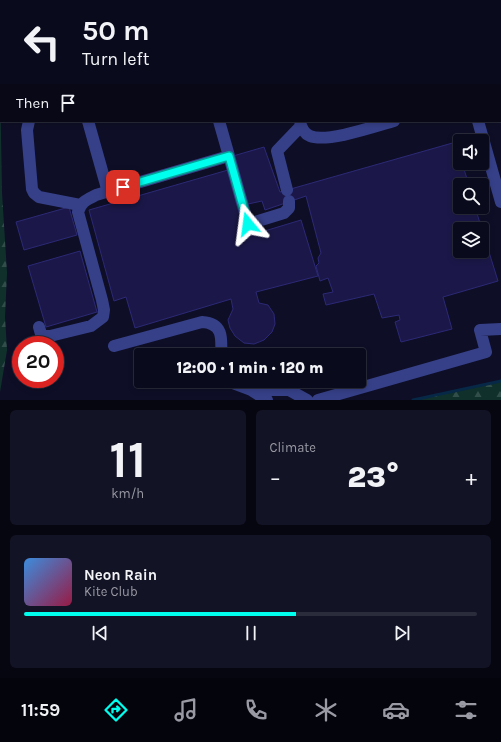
<!DOCTYPE html>
<html lang="en">
<head>
<meta charset="utf-8">
<style>
	body { margin:0; font-family:Karla,sans-serif; background:#131326; color:#f1f3f6; height:100vh; display:flex; flex-direction:column; font-size:15px; white-space:nowrap }
	* { box-sizing:border-box; margin:0 }
	p { font-size:13px; color:#999aa4 }
	.icon { flex:none; width:22px; height:22px; fill:none; stroke:currentColor; stroke-width:2; stroke-linecap:round; stroke-linejoin:round }
	.map { position:relative; height:400px; overflow:hidden }
	.drawer { display:flex; flex-direction:column; gap:10px; padding:10px; background:#060610; flex:1 }
	.drawer>* { flex:none }
	.hud { position:absolute; left:0px; top:0px; width:501px; height:122px; box-shadow:0 2px 6px #0003,0 0 0 1px #2a2b3b; background:#0a0a1d; color:#f1f3f6; overflow:hidden }
	.fabs { position:absolute; left:453px; top:134px; display:grid; gap:8px }
	.fabs a { display:grid; place-items:center; width:36px; height:36px; border-radius:4px; background:#0a0a1d; box-shadow:0 2px 6px #0003,0 0 0 1px #2a2b3b; font-size:20px }
	.speed { position:absolute; left:12px; top:336px; display:flex; gap:8px; font-size:20px; font-weight:700; text-align:center }
	.speed>* { display:grid; place-content:center; width:52px; height:52px; border-radius:50%; background:#0a0a1d; box-shadow:0 2px 6px #0003,0 0 0 1px #2a2b3b; line-height:1 }
	.speed .limit { border:6px solid #d22; background:#fff; color:#111 }
	.pin { position:absolute; display:grid; place-items:center; width:34px; height:34px; color:#fff; margin:-17px; border-radius:8px; box-shadow:0 2px 6px #0006 }
	.me { position:absolute; width:44px; margin:-22px; rotate:344deg; stroke-linejoin:round; filter:drop-shadow(0 0 3px #0008) }
	.turn { display:flex; align-items:center; gap:14px; height:84px; padding:0 16px; font-size:18px }
	.turn .icon { width:52px; height:52px; stroke-width:2.5 }
	.turn b { display:block; font-size:28px; line-height:34px }
	.then { display:flex; align-items:center; height:38px; padding:0 16px; background:#0003; gap:8px; font-size:15px }
	.big { font-size:30px; font-weight:800; line-height:1.1 }
	.drawer .card { flex:1; display:flex; flex-direction:column; justify-content:center; gap:6px; min-width:0; padding:0 14px; border-radius:6px; background:#131326 }
	.drawer .dial { align-items:center; gap:0 }
	.dial b { font-size:52px; line-height:1 }
	.song { display:flex; align-items:center; gap:12px }
	.cover { width:48px; height:48px; border-radius:6px; background:linear-gradient(135deg,hsl(210 70% 55%),hsl(340 70% 35%)) }
	.played { height:4px; border-radius:2px; background:linear-gradient(90deg,#00feef 60%,#2a2b3b 60%) }
	.keys { display:flex; justify-content:space-around; direction:ltr }
	.heat { display:flex; justify-content:space-between; align-items:center; font-size:22px; direction:ltr }
	.drawer .tiles { flex:1; display:grid; gap:10px; grid-template-columns:1fr 1fr }
	.card:last-child { grid-column:span 2 }
	.trip { position:absolute; left:134px; top:348px; width:232px; height:40px; border-radius:4px; background:#0a0a1d; box-shadow:0 2px 6px #0003,0 0 0 1px #2a2b3b; font-weight:800; line-height:40px; text-align:center }
	.tabs { display:flex; height:64px; justify-content:space-around; align-items:center; background:#04040c; color:#999aa4 }
	.tabs .icon { width:28px; height:28px }
	.tabs .active { color:#00feef }
	.tabs b { font-size:18px; color:#f1f3f6 }
	.map>svg:first-child { display:block }
	.forest { fill:url(#forest-firs) }
	.lines { fill:none; stroke-linecap:round; stroke-linejoin:round }
	.stream { stroke:#072846; stroke-width:3 }
	.building { fill:#1b1849; stroke:#2c2976; fill-rule:evenodd }
	.minor-tunnel { stroke:#2c2c47; stroke-width:12; stroke-dasharray:12 6; stroke-linecap:butt }
	.minor { stroke:#364088; stroke-width:12 }
	.route-casing { stroke:#00a59b; stroke-width:10 }
	.route { stroke:#00feef; stroke-width:7 }
</style>
</head>
<body>
<div class="map">
<svg width="501" height="400" viewBox="0 0 501 400">
	<defs>
		<pattern id="forest-firs" width="22" height="20" patternUnits="userSpaceOnUse"><rect width="22" height="20" fill="#10312b"/><path d="M5 1l3.5 6h-7zM16 11l3.5 6h-7z" fill="#324e4b"/></pattern>
	</defs>
	<rect width="100%" height="100%" fill="#0e0e27"/>
	<!-- forest -->
	<path class="forest" d="M 0,80 L 2,193 L 7,273 L 5,317 L 7,350 L 0,392 Z
		M 501,380 L 501,400 L 413,400 L 501,381 Z"/>
	<g class="lines">
		<!-- stream -->
		<path class="stream" d="M 413,400 L 501,381"/>
	</g>
	<!-- building -->
	<path class="building" d="M 39,0 L 191,0 L 188,1 Z
		M 456,142 L 460,156 L 460,163 L 462,163 L 469,185 L 460,185 L 460,207 L 475,207 L 498,281 L 443,297 L 452,329 L 401,342 L 395,322 L 400,320 L 399,315 L 382,318 L 374,294 L 326,305 L 323,294 L 333,292 L 328,278 L 320,281 L 316,266 L 319,263 L 318,258 L 321,253 L 306,196 L 265,210 L 262,201 L 248,204 L 233,156 L 264,147 L 280,192 ZM 460,229 L 482,229 L 482,251 L 460,251 Z
		M 228,170 L 248,236 L 301,220 L 318,276 L 256,292 L 259,303 L 268,305 L 274,314 L 275,324 L 272,332 L 264,340 L 254,344 L 244,343 L 235,336 L 230,328 L 228,320 L 233,309 L 231,299 L 135,328 L 126,297 L 114,301 L 89,210 Z
		M 69,207 L 77,235 L 24,250 L 16,222 Z
		M 80,251 L 97,312 L 46,327 L 28,266 Z"/>
	<g class="lines">
		<!-- minor-tunnel -->
		<path class="minor-tunnel" d="M 101,0 L 101,1"/>
		<!-- minor -->
		<path class="minor" d="M 32,0 L 32,1
			M 444,0 L 444,1
			M 235,1 L 238,0
			M 363,1 L 367,0
			M 500,74 L 501,75
			M 500,91 L 501,90
			M 29,121 L 27,130 L 32,189 L 34,193 L 39,197 L 80,205
			M 88,121 L 108,192
			M 300,121 C 301,127 303,133 310,136 C 327,143 376,126 394,121
			M 478,121 L 501,202
			M 229,156 L 248,224 L 284,213 L 289,208 L 289,201
			M 287,190 L 277,151 L 301,126
			M 39,327 L 41,334 L 50,336 L 91,326 L 103,317 L 104,310 L 102,300 L 78,212 C 81,202 86,200 96,195 L 229,156 L 219,121
			M 114,346 L 202,322 C 223,323 222,338 221,355
			M 231,381 L 235,384 L 251,390 L 267,400
			M 251,390 L 289,390 L 307,400
			M 318,400 L 486,352 L 480,330 L 501,329"/>
	</g>
	<g class="lines">
		<!-- route casing -->
		<g class="route-casing">
			<path id="route" d="M 123,187 L 229,156 L 248,224"/>
		</g>
		<!-- route -->
		<use href="#route" class="route"/>
	</g>
</svg>
<div class="fabs">
<a><svg class="icon" aria-label="sound" viewBox="0 0 24 24"><path d="M4 9h4l5-4v14l-5-4H4zM17 9q2 3 0 6"/></svg></a>
<a><svg class="icon" aria-label="search" viewBox="0 0 24 24"><circle cx="10" cy="10" r="6"/><path d="M15 15l6 6"/></svg></a>
<a><svg class="icon" aria-label="layers" viewBox="0 0 24 24"><path d="M12 4l9 5-9 5-9-5zM3 14l9 5 9-5"/></svg></a>
</div>
<div class="speed"><div class="limit">20</div></div>
<div class="pin" style="left:123px;top:187px;background:#d93025"><svg class="icon" aria-label="arrive" viewBox="0 0 24 24"><path d="M6 21V4h12l-3 4 3 4H6"/></svg></div>
<svg class="me" style="left:248px;top:224px" viewBox="-20 -20 40 40"><path d="M0-17L14 15 0 8-14 15z" fill="#00feef" stroke="#fff" stroke-width="4"/></svg>
<div class="trip">12:00 · 1 min · 120 m</div>
<div class="hud">
<div class="turn"><svg class="icon" aria-label="left" viewBox="0 0 24 24"><path d="M17 20v-9H6M10 6l-5 5 5 5"/></svg><div><b>50 m</b>Turn left</div></div>
<div class="then">Then<svg class="icon" aria-label="arrive" viewBox="0 0 24 24"><path d="M6 21V4h12l-3 4 3 4H6"/></svg></div>
</div>
</div>
<section class="drawer">
<div class="tiles">
<div class="card dial"><b>11</b><p>km/h</p></div>
<div class="card"><p>Climate</p>
<div class="heat"><a>−</a><b class="big">23°</b><a>+</a></div>
</div>
<div class="card">
<div class="song"><i class="cover"></i><div><b>Neon Rain</b><p>Kite Club</p></div></div>
<div class="played"></div>
<div class="keys"><svg class="icon" aria-label="previous" viewBox="0 0 24 24"><path d="M18 5L8 12l10 7zM5 5v14"/></svg><svg class="icon" aria-label="pause" viewBox="0 0 24 24"><path d="M8 5v14M16 5v14"/></svg><svg class="icon" aria-label="next" viewBox="0 0 24 24"><path d="M6 5l10 7-10 7zM19 5v14"/></svg></div>
</div>
</div>
</section>
<nav class="tabs">
<b>11:59</b>
<svg class="icon active" aria-label="directions" viewBox="0 0 24 24"><path d="M12 3l9 9-9 9-9-9zM9 14v-3h6M13 9l2 2-2 2"/></svg>
<svg class="icon" aria-label="music" viewBox="0 0 24 24"><path d="M9 18V5l10-2v13"/><circle cx="6" cy="18" r="3"/><circle cx="16" cy="16" r="3"/></svg>
<svg class="icon" aria-label="phone" viewBox="0 0 24 24"><path d="M5 4h4l2 5-3 2q2 4 5 5l2-3 5 2v4C11 20 4 13 5 4z"/></svg>
<svg class="icon" aria-label="climate" viewBox="0 0 24 24"><path d="M12 3v18M4 7l16 10M4 17L20 7"/></svg>
<svg class="icon" aria-label="car" viewBox="0 0 24 24"><path d="M5 17H2v-5l4-1 3-4h7l3 4 3 1v5h-3M9 17h6M6 11h13"/><circle cx="7" cy="17" r="2"/><circle cx="17" cy="17" r="2"/></svg>
<svg class="icon" aria-label="filters" viewBox="0 0 24 24"><path d="M4 7h16M4 17h16"/><circle cx="9" cy="7" r="2"/><circle cx="15" cy="17" r="2"/></svg>
</nav>
</body>
</html>
